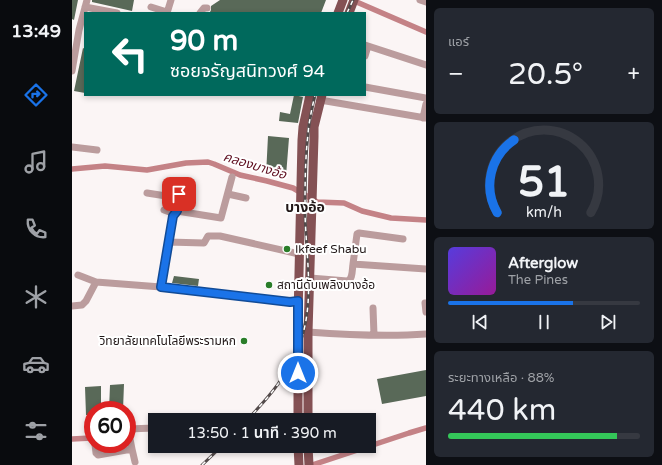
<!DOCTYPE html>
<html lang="th">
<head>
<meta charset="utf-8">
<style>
	body { margin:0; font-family:"Varela Round","Noto Sans Thai",sans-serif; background:#242831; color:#f1f3f6; height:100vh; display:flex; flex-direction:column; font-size:15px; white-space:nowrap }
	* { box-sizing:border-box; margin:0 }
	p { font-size:13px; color:#9ea1a6 }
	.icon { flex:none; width:22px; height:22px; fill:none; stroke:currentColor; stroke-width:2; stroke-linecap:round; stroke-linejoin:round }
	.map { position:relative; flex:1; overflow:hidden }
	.details { display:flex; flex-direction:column; gap:8px; padding:8px; background:#0d0f14; width:236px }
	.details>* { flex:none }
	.hud { position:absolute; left:12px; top:12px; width:282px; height:84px; border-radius:0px; box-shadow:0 2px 6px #0003; background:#00695c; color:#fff; overflow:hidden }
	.speed { position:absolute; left:12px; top:401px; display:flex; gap:8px; font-size:20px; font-weight:700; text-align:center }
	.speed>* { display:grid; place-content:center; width:52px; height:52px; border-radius:50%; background:#171b24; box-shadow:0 2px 6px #0003; line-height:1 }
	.speed .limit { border:6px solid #d22; background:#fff; color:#111 }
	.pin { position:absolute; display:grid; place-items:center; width:34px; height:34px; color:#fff; margin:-17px; border-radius:8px; box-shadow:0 2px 6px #0006 }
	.me { position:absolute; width:44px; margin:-22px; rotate:0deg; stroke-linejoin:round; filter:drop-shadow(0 0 3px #0008) }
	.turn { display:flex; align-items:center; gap:14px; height:84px; padding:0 20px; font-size:18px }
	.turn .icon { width:52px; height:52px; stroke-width:2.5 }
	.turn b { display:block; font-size:28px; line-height:34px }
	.big { font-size:30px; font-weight:600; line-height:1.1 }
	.details .card { flex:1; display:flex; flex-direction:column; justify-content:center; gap:6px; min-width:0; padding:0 14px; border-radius:6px; background:#242831 }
	.details .dial { align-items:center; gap:0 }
	.dial svg { height:104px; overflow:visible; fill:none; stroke:#363941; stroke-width:7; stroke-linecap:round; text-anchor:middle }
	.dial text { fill:#f1f3f6; stroke:none }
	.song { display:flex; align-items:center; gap:12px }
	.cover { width:48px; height:48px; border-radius:6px; background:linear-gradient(135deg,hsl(250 70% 55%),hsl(300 70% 35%)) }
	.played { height:4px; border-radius:2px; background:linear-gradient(90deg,#1a73e8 65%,#363941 65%) }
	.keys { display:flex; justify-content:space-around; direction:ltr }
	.heat { display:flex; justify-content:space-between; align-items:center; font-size:22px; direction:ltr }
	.charge { height:6px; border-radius:3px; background:linear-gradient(90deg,#34c759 88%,#363941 0) }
	.trip { position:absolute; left:76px; top:413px; width:228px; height:40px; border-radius:0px; background:#171b24; box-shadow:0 2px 6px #0003; font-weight:600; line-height:40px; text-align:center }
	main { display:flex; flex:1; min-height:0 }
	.menu { display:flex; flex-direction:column; width:72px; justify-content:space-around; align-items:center; background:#090b0e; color:#9ea1a6 }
	.menu .icon { width:28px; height:28px }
	.menu .current { color:#1a73e8 }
	.menu b { font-size:18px; color:#f1f3f6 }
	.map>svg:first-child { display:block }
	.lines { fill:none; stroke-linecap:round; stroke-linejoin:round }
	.canal { stroke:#c48286; stroke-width:5.5 }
	.building { fill:#596958 }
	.minor { stroke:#bb9c9d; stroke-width:7 }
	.major { stroke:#845154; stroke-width:9 }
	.rail-casing { stroke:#534a4a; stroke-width:3 }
	.rail { stroke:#fff; stroke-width:1.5; stroke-dasharray:4.5; stroke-linecap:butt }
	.route-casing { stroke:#114b97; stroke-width:10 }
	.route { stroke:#1a73e8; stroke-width:7 }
	.poi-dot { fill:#2a7d29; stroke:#fff; stroke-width:1.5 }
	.labels { text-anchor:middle; stroke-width:4; stroke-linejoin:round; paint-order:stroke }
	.poi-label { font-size:12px; fill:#211717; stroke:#fff; text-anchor:start }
	.water-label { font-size:13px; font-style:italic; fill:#5d0c1d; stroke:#fff }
	.quarter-label { font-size:14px; font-weight:bold; fill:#211717; stroke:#fff }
</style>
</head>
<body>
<main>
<nav class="menu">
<b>13:49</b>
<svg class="icon current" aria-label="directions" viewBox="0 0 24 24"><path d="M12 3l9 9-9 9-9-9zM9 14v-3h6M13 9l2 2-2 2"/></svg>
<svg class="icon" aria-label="music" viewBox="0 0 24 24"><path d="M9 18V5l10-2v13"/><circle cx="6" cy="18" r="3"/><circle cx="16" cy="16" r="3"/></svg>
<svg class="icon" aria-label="phone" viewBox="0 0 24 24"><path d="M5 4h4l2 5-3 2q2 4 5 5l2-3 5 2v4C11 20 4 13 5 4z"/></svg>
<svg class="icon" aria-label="climate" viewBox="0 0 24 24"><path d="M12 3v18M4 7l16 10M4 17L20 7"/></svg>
<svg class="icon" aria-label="car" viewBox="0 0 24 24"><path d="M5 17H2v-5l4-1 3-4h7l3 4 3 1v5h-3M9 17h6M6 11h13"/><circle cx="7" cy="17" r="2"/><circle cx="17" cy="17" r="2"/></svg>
<svg class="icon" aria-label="filters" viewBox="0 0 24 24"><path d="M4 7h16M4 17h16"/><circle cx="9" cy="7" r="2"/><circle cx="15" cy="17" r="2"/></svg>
</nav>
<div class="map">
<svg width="354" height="465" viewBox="0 0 354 465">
	<rect width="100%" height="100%" fill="#fbf5f5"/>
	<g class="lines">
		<!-- canal -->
		<path class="canal" d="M 280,0 L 354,32
			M 0,169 L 33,166 L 75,170 L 114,163 L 136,162 L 142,164 L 168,175 L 195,181 L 221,188 L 245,202 L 272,203 L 290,211 L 319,218 L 354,220
			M 0,439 L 19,438
			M 240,465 L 337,433 L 354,428"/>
	</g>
	<!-- building -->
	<path class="building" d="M 0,0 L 6,0 L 2,20 L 0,19 Z
		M 20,0 L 62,0 L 60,11 L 20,2 Z
		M 148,0 L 254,0 L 249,13 L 135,13 L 138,12 L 139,10 L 139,6 Z
		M 11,48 L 13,49 L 13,93 L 2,91 Z
		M 222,95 L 231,97 L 226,123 L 207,121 L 208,112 L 218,114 Z
		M 196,136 L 217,138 L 214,176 L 194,175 Z
		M 102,276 L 127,279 L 126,286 L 100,283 Z
		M 354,370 L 354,396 L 310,404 L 305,379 Z
		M 52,384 L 51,410 L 37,410 L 38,385 Z
		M 29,386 L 29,410 L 21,410 L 21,415 L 14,415 L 13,387 Z"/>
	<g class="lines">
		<!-- minor -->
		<path class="minor" d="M 348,0 L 354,2
			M 13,7 L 45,13
			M 79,7 L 95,12
			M 95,13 L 99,0
			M 128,13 L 132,8 L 135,8
			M 293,45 L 354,65
			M 293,56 L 296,46
			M 0,71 L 7,30 L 15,0
			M 293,87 L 354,98
			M 248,100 L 354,118
			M 351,118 L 354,104
			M 0,147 L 25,150
			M 75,193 L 107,198
			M 156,194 L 174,198
			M 92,210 L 103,214
			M 105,211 L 149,218 L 160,177
			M 96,242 L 132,243 L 136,236 L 148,236 L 227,254
			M 281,264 L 285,234 L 287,233 L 331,239
			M 6,275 L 24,282 L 89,287 L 218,302 L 227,301
			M 238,278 L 275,281 C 281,280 280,270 281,264 L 354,269
			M 89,287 L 101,216 L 105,211 L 107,194
			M 353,303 L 354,312
			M 0,306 L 10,305 L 14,301 L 24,282
			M 301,308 L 302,335
			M 236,332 C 276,335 314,337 354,334
			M 55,429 L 83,428
			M 23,444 L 24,453 L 26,455 L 60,449 L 56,429
			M 60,449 L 63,462"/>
		<!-- major -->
		<path class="major" d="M 266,13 L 271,0
			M 277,13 L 282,0
			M 226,420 L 226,318 L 230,140 L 231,127 L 238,95
			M 236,420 L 236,332 L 242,137 L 242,127 L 250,95
			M 226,446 L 227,465
			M 236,446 L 237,465"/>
		<!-- rail casing -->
		<g class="rail-casing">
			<path id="rail" d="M 275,13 L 281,0
				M 175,420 C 197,397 218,373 228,343 C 243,302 234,256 233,213 C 233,187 233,160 236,134 C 237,121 240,108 243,95
				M 130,465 L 150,446"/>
		</g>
		<!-- rail -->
		<use href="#rail" class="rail"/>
	</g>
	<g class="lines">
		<!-- route casing -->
		<g class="route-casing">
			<path id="route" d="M 107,194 L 105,211 L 101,216 L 89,287 L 218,302 L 226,301 L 226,373"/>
		</g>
		<!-- route -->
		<use href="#route" class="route"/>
	</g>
	<!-- markers -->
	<g class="poi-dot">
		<circle cx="215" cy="249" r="4"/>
		<circle cx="197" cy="285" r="4"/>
		<circle cx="172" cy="341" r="4"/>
	</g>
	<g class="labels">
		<!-- poi labels -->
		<g class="poi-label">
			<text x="223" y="253">Ikfeef Shabu</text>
			<text x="205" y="289">สถานีดับเพลิงบางอ้อ</text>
			<text x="164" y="345" text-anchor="end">วิทยาลัยเทคโนโลยีพระรามหก</text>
		</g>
		<!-- water labels -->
		<g class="water-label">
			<text transform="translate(183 165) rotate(17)" y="5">คลองบางอ้อ</text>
		</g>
		<!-- quarter labels -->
		<g class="quarter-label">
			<text x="233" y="212">บางอ้อ</text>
		</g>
	</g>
</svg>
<div class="speed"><div class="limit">60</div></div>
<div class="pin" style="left:107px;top:194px;background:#d93025"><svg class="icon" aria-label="arrive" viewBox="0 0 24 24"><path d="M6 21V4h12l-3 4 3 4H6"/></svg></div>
<svg class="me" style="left:226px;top:373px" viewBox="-20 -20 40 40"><circle r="17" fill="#1a73e8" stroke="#fff" stroke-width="3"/><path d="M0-11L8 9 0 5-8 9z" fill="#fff"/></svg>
<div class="trip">13:50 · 1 นาที · 390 m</div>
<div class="hud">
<div class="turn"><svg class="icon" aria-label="left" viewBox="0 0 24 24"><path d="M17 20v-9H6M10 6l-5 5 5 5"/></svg><div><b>90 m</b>ซอยจรัญสนิทวงศ์ 94</div></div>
</div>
</div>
<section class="details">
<div class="card"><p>แอร์</p>
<div class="heat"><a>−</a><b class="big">20.5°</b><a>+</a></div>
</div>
<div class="card dial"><svg viewBox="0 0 100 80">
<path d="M14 69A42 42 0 1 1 86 69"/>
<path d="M14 69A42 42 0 0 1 27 13" stroke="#1a73e8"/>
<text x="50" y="56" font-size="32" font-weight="700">51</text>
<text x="50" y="72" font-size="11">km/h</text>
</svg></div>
<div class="card">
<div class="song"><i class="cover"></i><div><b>Afterglow</b><p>The Pines</p></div></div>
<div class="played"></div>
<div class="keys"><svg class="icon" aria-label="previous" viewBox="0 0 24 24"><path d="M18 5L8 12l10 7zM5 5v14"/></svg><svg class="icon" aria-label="pause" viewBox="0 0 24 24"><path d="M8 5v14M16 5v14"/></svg><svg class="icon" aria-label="next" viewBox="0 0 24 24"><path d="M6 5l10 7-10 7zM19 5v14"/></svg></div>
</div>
<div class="card"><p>ระยะทางเหลือ · 88%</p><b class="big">440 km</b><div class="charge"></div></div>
</section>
</main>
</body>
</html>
